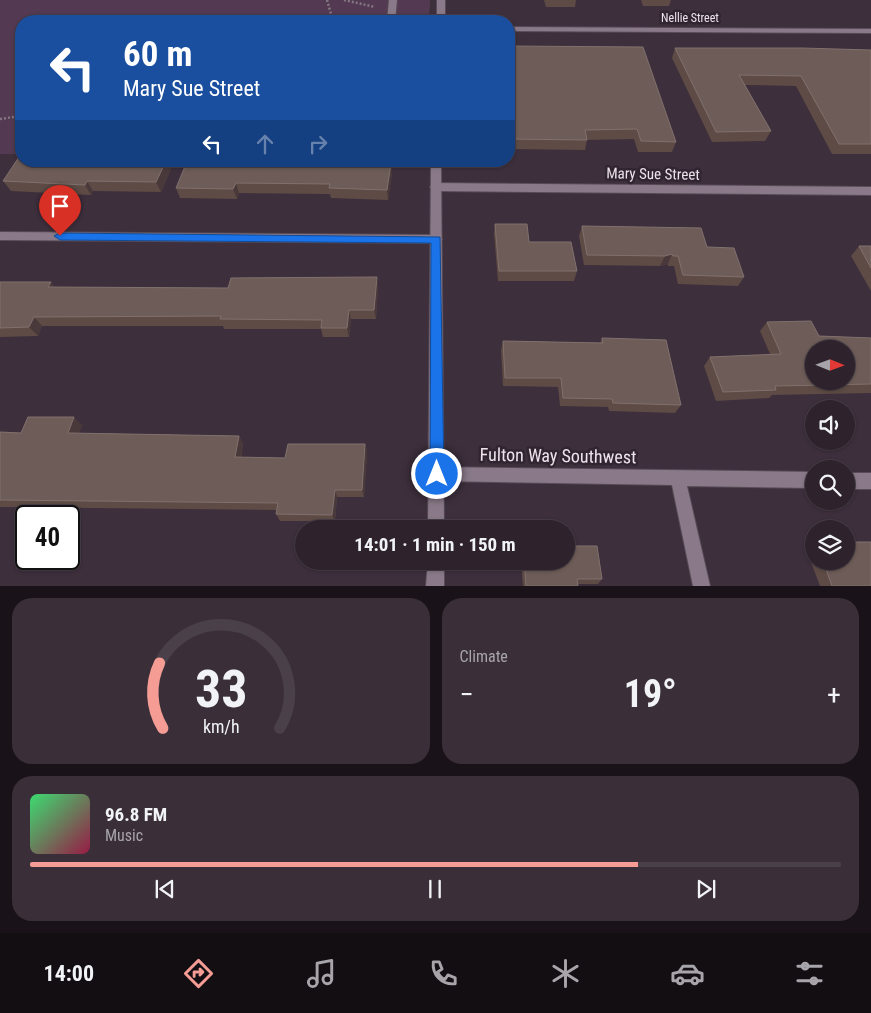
<!DOCTYPE html>
<html lang="en">
<head>
<meta charset="utf-8">
<style>
	body { margin:0; font-family:"Roboto Condensed",sans-serif; background:#3a2f39; color:#f1f3f6; height:100vh; display:flex; flex-direction:column; font-size:19px; white-space:nowrap }
	* { box-sizing:border-box; margin:0 }
	p { font-size:16px; color:#a7a4aa }
	.icon { flex:none; width:28px; height:28px; fill:none; stroke:currentColor; stroke-width:2; stroke-linecap:round; stroke-linejoin:round }
	.map { position:relative; height:586px; overflow:hidden }
	.details { display:flex; flex-direction:column; gap:12px; padding:12px; background:#191319; flex:1 }
	.details>* { flex:none }
	.guide { position:absolute; left:15px; top:15px; width:500px; height:152px; border-radius:20px; box-shadow:0 1px 4px #0004,0 0 0 1px #494049; background:#1a4fa0; color:#fff; overflow:hidden }
	.needle { width:32px; rotate:91deg }
	.tools { position:absolute; left:805px; top:340px; display:grid; gap:10px }
	.tools a { display:grid; place-items:center; width:50px; height:50px; border-radius:50%; background:#2e232d; box-shadow:0 1px 4px #0004,0 0 0 1px #494049; font-size:25px }
	.speed { position:absolute; left:15px; top:505px; display:flex; gap:10px; font-size:25px; font-weight:700; text-align:center }
	.speed>* { display:grid; place-content:center; width:65px; height:65px; border-radius:50%; background:#2e232d; box-shadow:0 1px 4px #0004,0 0 0 1px #494049; line-height:1 }
	.speed .limit { border:2px solid #111; border-radius:8px; background:#fff; color:#111 }
	.pin { position:absolute; display:grid; place-items:center; width:42px; height:42px; color:#fff; margin:-51px -21px; border-radius:50% 50% 50% 0; rotate:-45deg; box-shadow:0 0 5px #0007 }
	.pin .icon { rotate:45deg }
	.me { position:absolute; width:55px; margin:-28px; rotate:0deg; stroke-linejoin:round; filter:drop-shadow(0 0 4px #0008) }
	.turn { display:flex; align-items:center; gap:18px; height:105px; padding:0 25px; font-size:22px }
	.turn .icon { width:65px; height:65px; stroke-width:2.5 }
	.turn b { display:block; font-size:35px; line-height:42px }
	.lanes { display:flex; align-items:center; height:48px; padding:0 25px; background:#0003; justify-content:center; gap:25px; direction:ltr }
	.lanes .off { opacity:.35 }
	.big { font-size:38px; font-weight:700; line-height:1.1 }
	.details .card { flex:1; display:flex; flex-direction:column; justify-content:center; gap:8px; min-width:0; padding:0 18px; border-radius:20px; background:#3a2f39 }
	.details .dial { align-items:center; gap:0 }
	.dial svg { height:130px; overflow:visible; fill:none; stroke:#494049; stroke-width:7; stroke-linecap:round; text-anchor:middle }
	.dial text { fill:#f1f3f6; stroke:none }
	.song { display:flex; align-items:center; gap:15px }
	.cover { width:60px; height:60px; border-radius:8px; background:linear-gradient(135deg,hsl(140 70% 55%),hsl(340 70% 35%)) }
	.played { height:5px; border-radius:2px; background:linear-gradient(90deg,#f59c94 75%,#494049 75%) }
	.keys { display:flex; justify-content:space-around; direction:ltr }
	.heat { display:flex; justify-content:space-between; align-items:center; font-size:28px; direction:ltr }
	.details .tiles { flex:1; display:grid; gap:12px; grid-template-columns:1fr 1fr }
	.card:last-child { grid-column:span 2 }
	.trip { position:absolute; left:295px; top:520px; width:280px; height:50px; border-radius:25px; background:#2e232d; box-shadow:0 1px 4px #0004,0 0 0 1px #494049; font-weight:700; line-height:50px; text-align:center }
	.tabs { display:flex; height:80px; justify-content:space-around; align-items:center; background:#120e12; color:#a7a4aa }
	.tabs .icon { width:35px; height:35px }
	.tabs .current { color:#f59c94 }
	.tabs b { font-size:22px; color:#f1f3f6 }
	.map>svg:first-child { display:block }
	.green { fill:#533a52 }
	.lines { fill:none; stroke-linecap:round; stroke-linejoin:round }
	.service-casing { stroke:#584c57; stroke-width:2 }
	.minor-casing { stroke:#584c57; stroke-width:2 }
	.tertiary-casing { stroke:#584c57; stroke-width:2 }
	.path { stroke:#837782; stroke-width:2.5; stroke-dasharray:2 2; stroke-linecap:butt }
	.service { fill:#8a7a89; fill-rule:evenodd }
	.minor { fill:#8a7a89; fill-rule:evenodd }
	.tertiary { fill:#8a7a89; fill-rule:evenodd }
	.wall { fill:#5e4b45 }
	.shaded-wall { fill:#4a393a }
	.building { fill:#6d5c57; stroke:#81716e; fill-rule:evenodd }
	.route { fill:#1a73e8; stroke:#114b97 }
	.labels { text-anchor:middle; stroke-width:5; stroke-linejoin:round; paint-order:stroke }
	.far-street-label { font-size:12px; fill:#ece3eb; stroke:#322532 }
	.street-label { font-size:15px; fill:#ece3eb; stroke:#322532 }
	.near-street-label { font-size:18px; fill:#ece3eb; stroke:#322532 }
</style>
</head>
<body>
<div class="map">
<svg width="871" height="586" viewBox="0 0 871 586">
	<rect width="100%" height="100%" fill="#3d2f3c"/>
	<!-- green -->
	<path class="green" d="M 0,0 L 430,0 L 429,21 L 21,21 L 21,154 L 0,154 Z"/>
	<g class="lines">
		<!-- service casing -->
		<g class="service-casing">
			<path id="service" d="M 389,0 L 397,0 L 395,21 L 387,21 Z"/>
		</g>
		<!-- minor casing -->
		<g class="minor-casing">
			<path id="minor" d="M 509,27 L 871,29 L 871,33 L 509,31 Z
				M 435,183 L 871,187 L 871,195 L 435,191 L 430,187 Z
				M 0,232 L 436,235 L 442,239 L 436,243 L 0,240 Z
				M 437,467 L 814,472 L 814,488 L 687,486 L 710,586 L 693,586 L 672,485 L 437,481 L 432,479 L 429,474 L 432,469 Z
				M 846,473 L 871,473 L 871,489 L 846,489 Z"/>
		</g>
		<!-- tertiary casing -->
		<g class="tertiary-casing">
			<path id="tertiary" d="M 437,0 L 445,0 L 445,21 L 437,21 Z
				M 431,161 L 441,161 L 444,529 L 428,529 Z
				M 428,561 L 444,561 L 444,586 L 426,586 Z"/>
		</g>
		<!-- path -->
		<path class="path" d="M 327,0 L 333,21
			M 344,0 L 375,7
			M 0,119 L 21,116"/>
		<!-- service -->
		<use href="#service" class="service"/>
		<!-- minor -->
		<use href="#minor" class="minor"/>
		<!-- tertiary -->
		<use href="#tertiary" class="tertiary"/>
	</g>
	<!-- wall -->
	<path class="wall" d="M 544,0 L 576,0 L 575,7 L 546,7 Z
		M 641,0 L 671,0 L 669,6 L 643,6 Z
		M 509,46 L 676,142 L 672,152 L 638,152 L 634,139 L 587,140 L 585,150 L 509,149 Z
		M 675,48 L 871,50 L 871,154 L 832,154 L 796,86 L 745,85 L 771,131 L 765,141 L 712,142 L 672,58 Z
		M 21,161 L 172,161 L 173,164 L 161,192 L 93,191 L 91,195 L 11,191 L 3,181 Z
		M 375,162 L 392,173 L 388,200 L 331,198 L 330,194 L 239,193 L 237,199 L 180,198 L 176,188 L 223,165 Z
		M 495,224 L 529,242 L 577,271 L 574,281 L 498,281 L 494,234 Z
		M 582,226 L 707,247 L 744,277 L 738,286 L 678,284 L 674,266 L 668,266 L 668,264 L 660,266 L 584,265 L 579,236 Z
		M 859,246 L 871,246 L 871,291 L 851,256 Z
		M 0,282 L 55,287 L 228,288 L 378,287 L 376,319 L 351,319 L 349,337 L 323,337 L 321,329 L 224,329 L 223,326 L 42,326 L 38,336 L 0,337 Z
		M 767,322 L 819,336 L 871,338 L 871,393 L 772,395 L 769,398 L 716,401 L 704,366 L 710,357 L 770,354 L 760,331 Z
		M 602,338 L 681,405 L 675,413 L 609,411 L 608,407 L 560,406 L 558,387 L 503,386 L 501,350 L 503,341 L 600,343 Z
		M 82,425 L 79,433 L 239,436 L 243,444 L 241,457 L 285,458 L 365,444 L 367,452 L 364,497 L 337,497 L 335,521 L 280,521 L 276,514 L 277,510 L 0,507 L 0,432 L 21,433 Z
		M 814,544 L 814,561 L 846,561 L 871,586 L 820,586 L 806,549 Z
		M 521,561 L 566,561 L 602,579 L 598,584 L 578,584 L 578,586 L 523,586 Z"/>
	<!-- shaded-wall -->
	<path class="shaded-wall" d="M 166,161 L 172,161 L 173,164 L 161,192 L 156,182 Z
		M 391,163 L 392,173 L 388,200 L 387,190 Z
		M 87,181 L 93,191 L 91,195 L 85,185 Z
		M 236,183 L 239,193 L 237,199 L 233,189 Z
		M 672,254 L 668,264 L 660,266 L 665,256 Z
		M 377,277 L 378,287 L 376,319 L 374,310 Z
		M 51,282 L 58,291 L 48,287 Z
		M 349,310 L 351,319 L 349,337 L 347,328 Z
		M 34,317 L 42,326 L 38,336 L 29,327 Z
		M 74,417 L 82,425 L 76,441 L 68,433 Z
		M 239,436 L 243,444 L 239,464 L 235,457 Z
		M 365,444 L 367,452 L 364,497 L 362,490 Z
		M 335,490 L 337,497 L 335,521 L 332,515 Z"/>
	<!-- building -->
	<path class="building" d="M 509,46 L 643,47 L 676,142 L 641,141 L 637,129 L 585,130 L 587,140 L 509,139 Z
		M 675,48 L 802,48 L 871,50 L 871,144 L 839,144 L 801,76 L 739,75 L 771,131 L 716,132 Z
		M 21,154 L 21,161 L 166,161 L 156,182 L 87,181 L 85,185 L 3,181 Z
		M 224,161 L 373,161 L 373,162 L 391,163 L 387,190 L 329,188 L 330,184 L 236,183 L 233,189 L 176,188 L 186,164 L 223,165 Z
		M 495,224 L 527,224 L 529,242 L 571,242 L 577,271 L 499,271 Z
		M 582,226 L 701,228 L 707,247 L 734,248 L 744,277 L 683,275 L 678,256 L 673,256 L 672,254 L 665,256 L 587,255 Z
		M 859,246 L 871,246 L 871,268 Z
		M 377,277 L 374,310 L 349,310 L 347,328 L 321,328 L 322,320 L 220,319 L 221,316 L 34,317 L 29,327 L 0,328 L 0,282 L 51,282 L 48,287 L 228,288 L 231,278 Z
		M 811,321 L 819,336 L 871,338 L 871,384 L 775,386 L 776,390 L 723,392 L 710,357 L 781,354 L 767,322 ZM 814,349 L 846,349 L 846,381 L 814,381 Z
		M 602,338 L 666,340 L 681,405 L 613,403 L 612,399 L 563,398 L 561,378 L 505,378 L 503,341 L 603,343 Z
		M 28,417 L 74,417 L 68,433 L 239,436 L 235,457 L 285,458 L 288,444 L 365,444 L 362,490 L 335,490 L 332,515 L 276,514 L 278,503 L 0,500 L 0,432 L 21,433 Z
		M 846,542 L 871,542 L 871,586 L 832,586 L 823,561 L 846,561 Z
		M 566,546 L 597,546 L 602,579 L 577,579 L 578,586 L 526,586 L 524,561 L 566,561 Z"/>
	<!-- route -->
	<path class="route" d="M 60,233 L 440,237 L 444,474 L 442,478 L 437,480 L 432,478 L 430,474 L 431,243 L 60,240 L 54,236 Z"/>
	<g class="labels">
		<!-- far-street labels -->
		<g class="far-street-label">
			<text x="690" y="22">Nellie Street</text>
		</g>
		<!-- street labels -->
		<g class="street-label">
			<text transform="translate(653 174) rotate(1)" y="5">Mary Sue Street</text>
		</g>
		<!-- near-street labels -->
		<g class="near-street-label">
			<text transform="translate(558 456) rotate(1)" y="6">Fulton Way Southwest</text>
		</g>
	</g>
</svg>
<div class="tools">
<a><svg class="needle" viewBox="-14 -14 28 28"><path d="M0-13l5 13h-10z" fill="#e53935"/><path d="M0 13l5-13h-10z" fill="#a7a4aa"/></svg></a>
<a><svg class="icon" aria-label="sound" viewBox="0 0 24 24"><path d="M4 9h4l5-4v14l-5-4H4zM17 9q2 3 0 6"/></svg></a>
<a><svg class="icon" aria-label="search" viewBox="0 0 24 24"><circle cx="10" cy="10" r="6"/><path d="M15 15l6 6"/></svg></a>
<a><svg class="icon" aria-label="layers" viewBox="0 0 24 24"><path d="M12 4l9 5-9 5-9-5zM3 14l9 5 9-5"/></svg></a>
</div>
<div class="speed"><div class="limit">40</div></div>
<div class="pin" style="left:60px;top:236px;background:#d93025"><svg class="icon" aria-label="arrive" viewBox="0 0 24 24"><path d="M6 21V4h12l-3 4 3 4H6"/></svg></div>
<svg class="me" style="left:437px;top:474px" viewBox="-20 -20 40 40"><circle r="17" fill="#1a73e8" stroke="#fff" stroke-width="3"/><path d="M0-11L8 9 0 5-8 9z" fill="#fff"/></svg>
<div class="trip">14:01 · 1 min · 150 m</div>
<div class="guide">
<div class="turn"><svg class="icon" aria-label="left" viewBox="0 0 24 24"><path d="M17 20v-9H6M10 6l-5 5 5 5"/></svg><div><b>60 m</b>Mary Sue Street</div></div>
<div class="lanes"><svg class="icon" aria-label="left" viewBox="0 0 24 24"><path d="M17 20v-9H6M10 6l-5 5 5 5"/></svg><svg class="icon off" aria-label="ahead" viewBox="0 0 24 24"><path d="M12 20V5M6 11l6-6 6 6"/></svg><svg class="icon off" aria-label="right" viewBox="0 0 24 24"><path d="M7 20v-9h11M14 6l5 5-5 5"/></svg></div>
</div>
</div>
<section class="details">
<div class="tiles">
<div class="card dial"><svg viewBox="0 0 100 80">
<path d="M14 69A42 42 0 1 1 86 69"/>
<path d="M14 69A42 42 0 0 1 12 29" stroke="#f59c94"/>
<text x="50" y="56" font-size="32" font-weight="700">33</text>
<text x="50" y="72" font-size="11">km/h</text>
</svg></div>
<div class="card"><p>Climate</p>
<div class="heat"><a>−</a><b class="big">19°</b><a>+</a></div>
</div>
<div class="card">
<div class="song"><i class="cover"></i><div><b>96.8 FM</b><p>Music</p></div></div>
<div class="played"></div>
<div class="keys"><svg class="icon" aria-label="previous" viewBox="0 0 24 24"><path d="M18 5L8 12l10 7zM5 5v14"/></svg><svg class="icon" aria-label="pause" viewBox="0 0 24 24"><path d="M8 5v14M16 5v14"/></svg><svg class="icon" aria-label="next" viewBox="0 0 24 24"><path d="M6 5l10 7-10 7zM19 5v14"/></svg></div>
</div>
</div>
</section>
<nav class="tabs">
<b>14:00</b>
<svg class="icon current" aria-label="directions" viewBox="0 0 24 24"><path d="M12 3l9 9-9 9-9-9zM9 14v-3h6M13 9l2 2-2 2"/></svg>
<svg class="icon" aria-label="music" viewBox="0 0 24 24"><path d="M9 18V5l10-2v13"/><circle cx="6" cy="18" r="3"/><circle cx="16" cy="16" r="3"/></svg>
<svg class="icon" aria-label="phone" viewBox="0 0 24 24"><path d="M5 4h4l2 5-3 2q2 4 5 5l2-3 5 2v4C11 20 4 13 5 4z"/></svg>
<svg class="icon" aria-label="climate" viewBox="0 0 24 24"><path d="M12 3v18M4 7l16 10M4 17L20 7"/></svg>
<svg class="icon" aria-label="car" viewBox="0 0 24 24"><path d="M5 17H2v-5l4-1 3-4h7l3 4 3 1v5h-3M9 17h6M6 11h13"/><circle cx="7" cy="17" r="2"/><circle cx="17" cy="17" r="2"/></svg>
<svg class="icon" aria-label="filters" viewBox="0 0 24 24"><path d="M4 7h16M4 17h16"/><circle cx="9" cy="7" r="2"/><circle cx="15" cy="17" r="2"/></svg>
</nav>
</body>
</html>
